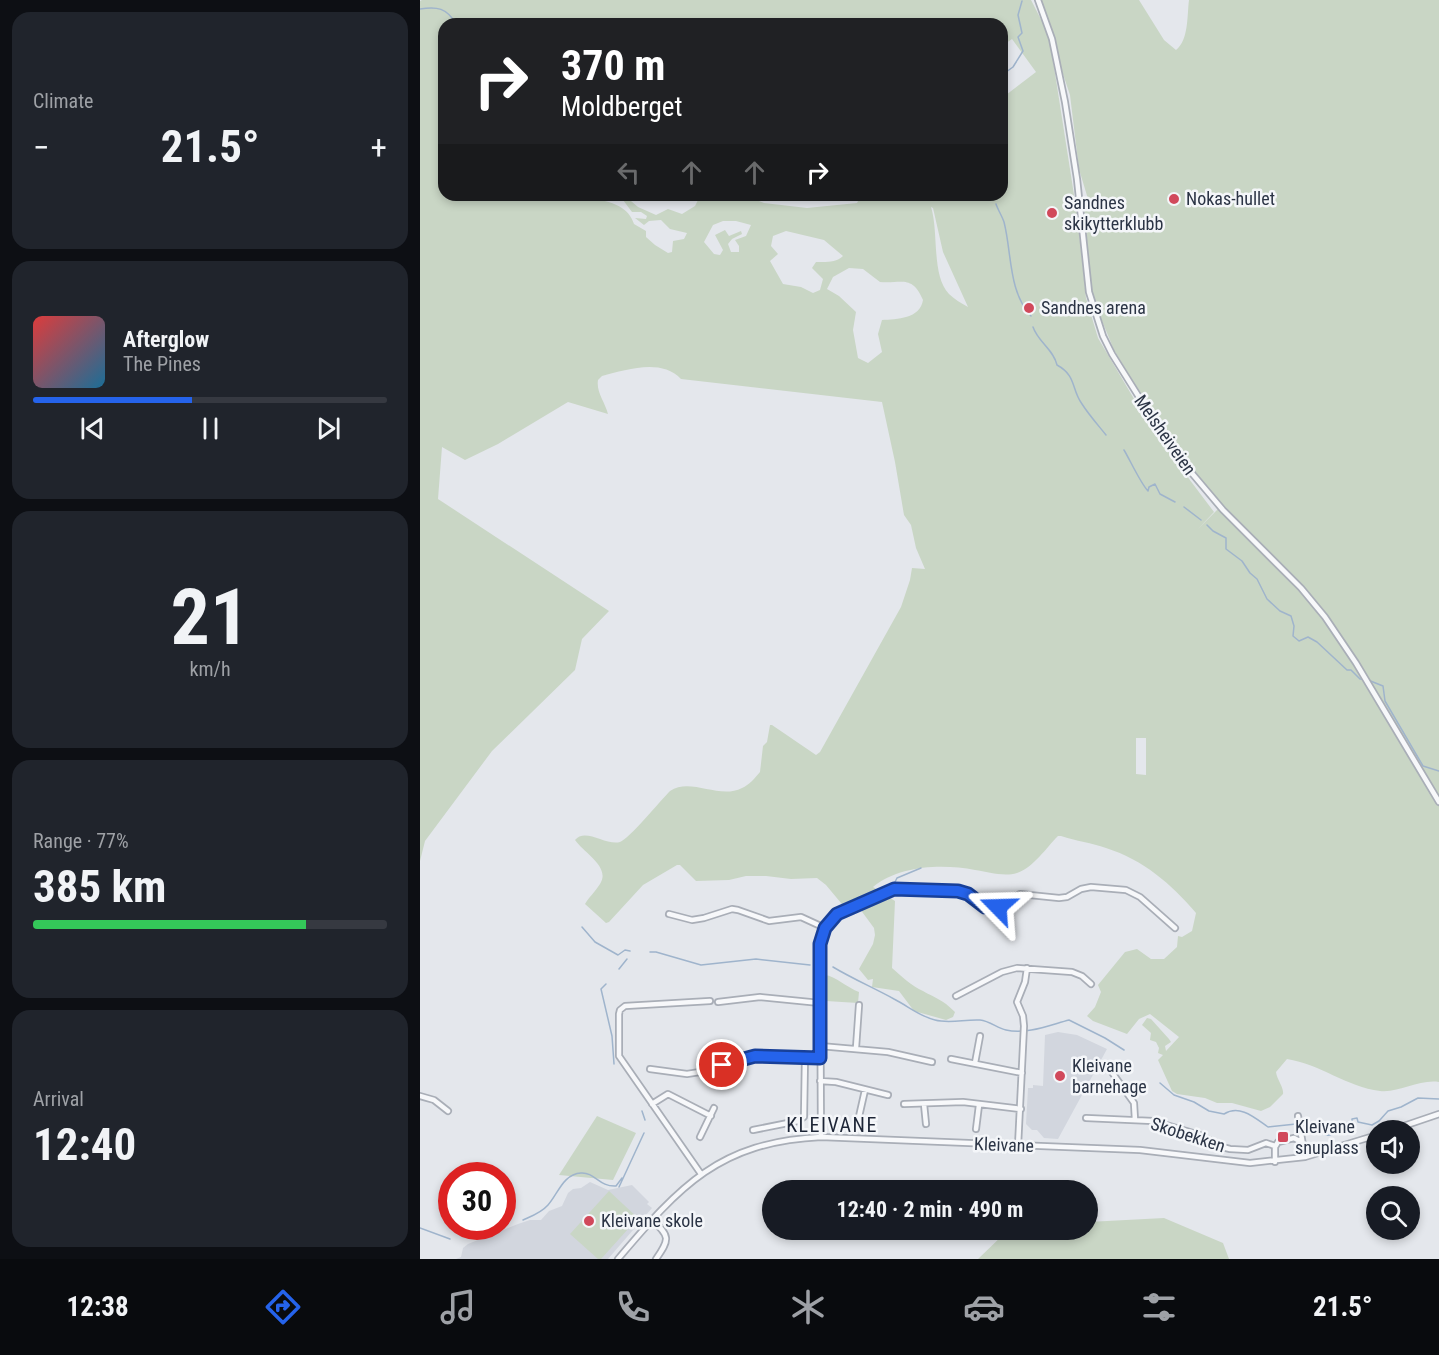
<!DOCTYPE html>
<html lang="en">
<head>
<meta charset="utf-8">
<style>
	body { margin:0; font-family:"Roboto Condensed",sans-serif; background:#20242c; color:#f1f3f6; height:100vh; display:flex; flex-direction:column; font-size:22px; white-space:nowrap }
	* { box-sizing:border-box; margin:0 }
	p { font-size:20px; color:#9ea1a6 }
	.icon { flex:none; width:33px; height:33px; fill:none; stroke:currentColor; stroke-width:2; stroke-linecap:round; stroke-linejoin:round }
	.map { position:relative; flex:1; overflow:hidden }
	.side { display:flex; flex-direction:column; gap:12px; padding:12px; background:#0d0f14; width:420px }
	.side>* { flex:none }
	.hud { position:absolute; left:18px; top:18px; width:570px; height:183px; border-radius:18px; box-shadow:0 3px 9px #0003; background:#202124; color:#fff; overflow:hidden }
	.fabs { position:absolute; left:946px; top:1120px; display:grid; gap:12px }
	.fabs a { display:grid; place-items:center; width:54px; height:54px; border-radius:50%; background:#171b24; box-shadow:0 3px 9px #0003; font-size:30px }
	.speed { position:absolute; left:18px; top:1162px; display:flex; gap:12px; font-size:30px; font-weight:700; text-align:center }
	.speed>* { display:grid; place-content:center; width:78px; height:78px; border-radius:50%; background:#171b24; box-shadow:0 3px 9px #0003; line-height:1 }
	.speed .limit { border:9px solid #d22; background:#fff; color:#111 }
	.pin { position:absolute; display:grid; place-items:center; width:51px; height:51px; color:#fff; margin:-26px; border:3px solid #fff; border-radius:50%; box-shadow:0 2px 6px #0007 }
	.me { position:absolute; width:66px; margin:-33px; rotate:292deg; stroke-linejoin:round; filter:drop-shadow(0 0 4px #0008) }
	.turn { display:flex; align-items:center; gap:21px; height:126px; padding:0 24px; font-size:27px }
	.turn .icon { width:78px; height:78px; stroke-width:2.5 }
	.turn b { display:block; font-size:42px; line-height:51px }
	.lanes { display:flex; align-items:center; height:57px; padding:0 24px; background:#0003; justify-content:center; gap:30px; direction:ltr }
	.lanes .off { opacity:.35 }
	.big { font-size:45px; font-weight:700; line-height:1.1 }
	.side .tile { flex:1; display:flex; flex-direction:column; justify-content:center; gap:9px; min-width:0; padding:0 21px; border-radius:18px; background:#20242c }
	.side .dial { align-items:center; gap:0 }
	.dial b { font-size:78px; line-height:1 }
	.song { display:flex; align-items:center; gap:18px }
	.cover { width:72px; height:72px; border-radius:9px; background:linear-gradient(135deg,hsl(0 70% 55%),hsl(200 70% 35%)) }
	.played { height:6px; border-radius:3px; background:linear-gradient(90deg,#2563eb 45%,#363941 45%) }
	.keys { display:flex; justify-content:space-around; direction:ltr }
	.heat { display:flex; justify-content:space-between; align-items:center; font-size:33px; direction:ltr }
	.charge { height:9px; border-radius:4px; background:linear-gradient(90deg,#34c759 77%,#363941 0) }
	.trip { position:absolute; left:342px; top:1180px; width:336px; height:60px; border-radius:30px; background:#171b24; box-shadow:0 3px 9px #0003; font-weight:700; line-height:60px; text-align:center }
	.tabs { display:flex; height:96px; justify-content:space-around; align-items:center; background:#090b0e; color:#9ea1a6 }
	.tabs .icon { width:42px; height:42px }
	.tabs .active { color:#2563eb }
	.tabs b { font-size:27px; color:#f1f3f6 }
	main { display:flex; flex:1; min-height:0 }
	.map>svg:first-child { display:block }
	.built { fill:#d2d6de }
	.green { fill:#c9d6c5; fill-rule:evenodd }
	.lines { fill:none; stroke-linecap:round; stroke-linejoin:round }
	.stream { stroke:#9fb4cc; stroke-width:1.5 }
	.minor-casing { stroke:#a9aeb7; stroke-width:8 }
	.minor { stroke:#f7f8fa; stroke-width:4.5 }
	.route-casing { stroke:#184099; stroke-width:15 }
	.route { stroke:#2563eb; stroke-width:10 }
	.poi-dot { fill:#d1495b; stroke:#f4f6f9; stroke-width:2 }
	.labels { text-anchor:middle; stroke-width:5; stroke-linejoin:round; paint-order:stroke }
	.poi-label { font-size:18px; fill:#2b3445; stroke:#f4f6f9; text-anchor:start }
	.street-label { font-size:18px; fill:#2b3445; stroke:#f4f6f9 }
	.neighbourhood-label { font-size:20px; letter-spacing:1.5px; fill:#1d2536; stroke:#f4f6f9 }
</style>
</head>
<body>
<main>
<section class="side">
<div class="tile"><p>Climate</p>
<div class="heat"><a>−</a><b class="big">21.5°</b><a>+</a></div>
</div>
<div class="tile">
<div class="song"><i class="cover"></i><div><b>Afterglow</b><p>The Pines</p></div></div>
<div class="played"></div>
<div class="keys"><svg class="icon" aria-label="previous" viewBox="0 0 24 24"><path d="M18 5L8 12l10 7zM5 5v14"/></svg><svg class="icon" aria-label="pause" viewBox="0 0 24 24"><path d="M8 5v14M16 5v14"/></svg><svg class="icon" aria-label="next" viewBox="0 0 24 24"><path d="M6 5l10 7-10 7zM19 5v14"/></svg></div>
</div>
<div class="tile dial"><b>21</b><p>km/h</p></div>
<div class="tile"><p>Range · 77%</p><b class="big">385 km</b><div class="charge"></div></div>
<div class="tile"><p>Arrival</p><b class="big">12:40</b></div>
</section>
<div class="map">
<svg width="1019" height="1259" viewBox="0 0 1019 1259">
	<rect width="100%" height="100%" fill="#e4e7ec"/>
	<!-- built -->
	<path class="built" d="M 638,1032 L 657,1035 L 687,1049 L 638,1139 L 624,1138 L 617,1130 L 612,1130 L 606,1124 L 608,1088 L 613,1088 L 613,1085 L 623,1086 L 625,1035 Z
		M 170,1182 L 188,1190 L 212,1185 L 229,1202 L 227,1204 L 232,1208 L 188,1259 L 36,1259 L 41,1257 L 43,1248 L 48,1244 L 98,1224 L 110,1220 L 121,1220 L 129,1211 L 142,1206 L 148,1193 L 153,1189 L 161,1188 Z"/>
	<!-- green -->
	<path class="green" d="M 2,0 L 611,0 L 629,35 L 657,214 L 666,298 L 678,338 L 733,431 L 794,512 L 778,529 L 800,507 L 800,504 L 755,450 L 694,350 L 673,299 L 663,201 L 668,199 L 659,169 L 650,95 L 641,68 L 636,42 L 620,0 L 719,0 L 744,40 L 756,50 C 769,40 767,15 769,0 L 1019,0 L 1019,1082 C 999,1079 980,1093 960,1091 C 927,1087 900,1064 867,1059 L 856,1072 C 857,1080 864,1087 863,1094 L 850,1107 L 841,1111 L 812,1103 L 797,1103 L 785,1098 L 757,1094 L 752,1091 L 738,1060 L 743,1055 L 738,1053 L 739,1048 L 736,1042 L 730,1040 L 731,1033 L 722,1025 L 727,1018 L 731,1019 L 749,1039 L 751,1042 L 745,1046 L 746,1051 L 759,1037 L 730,1014 L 719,1019 L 707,1034 L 673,1021 L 667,1016 L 675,1007 L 681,992 L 678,985 L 705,952 L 717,949 L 731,959 L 744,959 L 757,947 L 758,936 L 762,937 L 772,931 L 776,913 C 751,884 724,860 686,848 C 672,843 656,841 641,836 L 638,836 C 626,848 614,867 597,873 C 584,877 568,872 555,870 C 523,864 480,865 453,887 L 475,901 L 472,968 C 481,976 492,986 503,991 C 517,999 522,999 535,1012 L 533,1017 L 526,1020 L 494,1011 L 479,991 L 452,987 L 453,979 L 448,980 L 439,969 L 453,944 L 455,935 L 454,928 L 440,909 L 426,909 L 406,885 L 397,878 L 371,879 L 346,876 L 326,876 L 309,880 L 276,881 L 260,865 L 257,865 L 223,885 L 189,922 L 186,923 L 165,904 C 169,897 175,892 180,884 C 191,867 164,853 155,840 C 165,827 186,846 200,842 C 209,839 241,800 250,791 C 271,777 299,800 322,788 C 329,785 335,778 340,772 L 343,746 L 347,742 L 350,725 L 352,725 L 396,755 L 400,752 L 481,607 L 490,580 L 492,568 L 505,569 L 496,548 L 491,525 L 484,515 L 475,462 L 462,402 L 261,379 C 241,358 206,370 182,376 L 178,380 C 176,392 185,402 188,414 L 148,402 L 78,444 L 45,460 L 22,447 L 18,499 L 189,611 L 162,639 L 155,670 L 72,751 L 5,841 L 0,861 L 0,1 ZM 24,24 L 582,24 L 582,46 L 592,39 L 616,72 L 582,98 L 582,195 L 441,195 L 437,203 L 387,208 L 344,203 L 324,195 L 275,195 L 279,198 L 275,206 L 262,214 L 248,209 L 236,215 L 218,207 L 204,195 L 198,195 L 203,200 L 212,212 L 221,212 L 227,216 L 226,219 L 215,218 L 224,225 L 229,221 L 241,220 L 250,229 L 267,233 L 264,239 L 253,241 L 252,252 L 248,253 L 235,245 L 226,237 L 226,231 L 214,224 C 209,207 192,202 176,199 L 173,195 L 24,195 ZM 511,207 L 513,208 L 523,252 L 548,307 C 541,303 534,299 529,294 C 511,275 519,232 511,207 ZM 303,221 L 316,221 L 331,225 L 326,236 L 315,240 L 319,246 L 319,252 L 311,252 L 308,244 L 312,239 L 322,234 L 321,231 L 309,236 L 305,230 L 295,235 L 303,250 L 300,255 L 294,254 L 284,242 L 293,225 ZM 366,231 L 404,240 L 423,256 C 416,263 406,262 396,262 L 392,268 L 403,279 L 400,290 L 393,293 L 381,287 L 363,284 L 350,261 L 358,254 L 351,246 L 353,236 ZM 429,268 L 443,269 L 460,282 C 481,284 492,274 503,300 C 500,319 477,319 462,320 L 458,334 L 462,352 L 448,363 L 438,358 L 433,330 L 436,312 L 419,296 L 407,289 L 413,277 ZM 716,738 L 726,738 L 726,775 L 716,774 Z
		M 405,975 C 415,976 428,988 439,992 L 438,1003 L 406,1001 Z
		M 177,1116 L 216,1133 L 193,1180 L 139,1175 Z
		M 189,1191 L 218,1218 L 181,1259 L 178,1259 L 150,1234 Z
		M 744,1218 L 803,1243 L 809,1259 L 558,1259 L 586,1232 L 604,1230 L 668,1230 L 668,1222 Z"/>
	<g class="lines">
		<!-- stream -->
		<path class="stream" d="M 0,9 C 17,6 27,8 36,24
			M 582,75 L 593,67 L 603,51 L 598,37 L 602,33 L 598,15 L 602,1
			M 576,204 C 578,210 582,216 584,222 C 592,253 588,291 611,316
			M 613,327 C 618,342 634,350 637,365 C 657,376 651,389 662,404 C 669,415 678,425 686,435
			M 704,450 C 710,460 721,484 728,491 L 729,487 L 735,484 L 740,494 L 755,502
			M 764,507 L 781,520
			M 787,525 L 793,531 L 806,538 L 806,549 L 822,561 L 830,573 L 837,579 L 847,599 L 860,611 L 871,616 L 874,626 L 873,636 L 879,641 L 888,637 L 897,642 L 927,670 L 931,670 L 940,679 L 944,679
			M 948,680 L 963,686 L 965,701 L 1003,766 L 1019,771
			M 475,882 L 477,878 L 501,868
			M 162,927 L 175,942 L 198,955 L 205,950 L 210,951
			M 230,952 L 236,952 L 281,965 L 336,959 L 390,965
			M 413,967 C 433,979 454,988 474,999 C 488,1006 499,1016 515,1020 C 530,1024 545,1019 560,1020 C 570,1021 577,1028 586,1030 C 606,1035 630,1025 649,1020 L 685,1038 L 704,1050
			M 199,969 L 207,959
			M 186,984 L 181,989 L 192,1036 L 194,1064
			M 740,1083 L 754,1095 L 774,1102 L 789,1111 L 804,1114 C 820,1104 835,1118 848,1127 L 876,1124
			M 222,1111 L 225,1120
			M 881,1124 L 890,1122 C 903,1137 912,1142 924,1123 L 932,1122 L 932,1119 L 937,1118 L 938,1122 L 952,1125 L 959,1121 L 968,1111 L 981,1107 L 998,1098 L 1019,1099
			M 199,1187 L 224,1133
			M 103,1220 C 112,1216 121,1213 128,1205 C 138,1194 143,1174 161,1173 C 175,1172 179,1187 196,1186 L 202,1178
			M 0,1228 L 30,1239"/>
		<!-- minor casing -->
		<g class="minor-casing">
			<path id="minor" d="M 618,0 L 632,39 L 645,102 L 657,179 L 669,292 L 683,336 L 692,354 L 739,429 L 770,471 L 803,510 L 881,588 L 905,617 L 936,663 L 1019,802
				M 249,914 L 272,920 L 284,918 L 312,909 L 318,910 L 349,921 L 381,917 L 405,928
				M 536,996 L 582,972 L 597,968 L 652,972 L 662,976 L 671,984
				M 298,1002 L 340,997 L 400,1003
				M 400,1046 L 468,1052 L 512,1062
				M 436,1048 L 439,1005
				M 531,1059 L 602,1073
				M 555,1063 L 560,1036
				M 230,1069 L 267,1074 L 286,1071 L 320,1058 L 335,1056 L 400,1057
				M 691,1071 L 714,1103 L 715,1120
				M 400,1081 L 416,1082 L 468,1095
				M 0,1096 L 14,1100 L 28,1111
				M 232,1104 L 248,1094 L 291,1116
				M 484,1104 L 543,1102 L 601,1109
				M 504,1104 L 506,1124
				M 878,1116 L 885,1157
				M 666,1118 L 733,1121 L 780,1135 L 802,1147 L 810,1149 L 828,1150 L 846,1143 L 855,1146
				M 438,1121 L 445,1090
				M 556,1129 L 559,1105
				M 333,1130 L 378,1121 L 384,1117 L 385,1057
				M 969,1131 L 1019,1114
				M 280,1137 L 294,1108
				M 401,1137 L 400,943 L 405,928 L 417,914 L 428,907 L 477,888 L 542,892 L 565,907 L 571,908 L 578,907 L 600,894 L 639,898 L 647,897 L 661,889 L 671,887 L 706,890 L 720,897 L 755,928
				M 598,1146 L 604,1026 L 603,1016 L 597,1002 L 605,982 L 607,968
				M 855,1162 L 855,1147 L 858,1142 L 874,1138 L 883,1143
				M 281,1174 L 199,1056 L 199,1014 L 200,1010 L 205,1006 L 290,1001
				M 232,1220 C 250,1236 250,1239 236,1259
				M 198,1259 C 260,1186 299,1142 401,1137 L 720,1150 L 830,1163 L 885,1157 L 957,1135"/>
		</g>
		<!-- minor -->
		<use href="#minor" class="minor"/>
	</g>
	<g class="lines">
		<!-- route casing -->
		<g class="route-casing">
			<path id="route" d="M 302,1065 L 335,1056 L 400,1058 L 400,944 L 405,928 L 417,914 L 474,889 L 538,891 L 548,894 L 565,907 L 578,907"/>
		</g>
		<!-- route -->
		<use href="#route" class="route"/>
	</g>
	<!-- markers -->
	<g class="poi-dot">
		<circle cx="754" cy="199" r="6"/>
		<circle cx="632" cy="213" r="6"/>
		<circle cx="609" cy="308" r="6"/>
		<circle cx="640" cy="1076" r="6"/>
		<rect x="857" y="1131" width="12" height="12" rx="3"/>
		<circle cx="169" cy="1221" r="6"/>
	</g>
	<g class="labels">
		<!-- poi labels -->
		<g class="poi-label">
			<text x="766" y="205">Nokas-hullet</text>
			<text x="644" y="209">Sandnes<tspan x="644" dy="21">skikytterklubb</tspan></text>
			<text x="621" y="314">Sandnes arena</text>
			<text x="652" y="1072">Kleivane<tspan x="652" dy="21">barnehage</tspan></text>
			<text x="875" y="1133">Kleivane<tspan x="875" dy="21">snuplass</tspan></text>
			<text x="181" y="1227">Kleivane skole</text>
		</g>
		<!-- street labels -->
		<g class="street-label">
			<text transform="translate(745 435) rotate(55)" y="6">Melsheiveien</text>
			<text transform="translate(768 1135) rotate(18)" y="6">Skobekken</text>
			<text transform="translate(584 1145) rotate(2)" y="6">Kleivane</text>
		</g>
		<!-- neighbourhood labels -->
		<g class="neighbourhood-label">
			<text x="412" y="1132">KLEIVANE</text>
		</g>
	</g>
</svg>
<div class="fabs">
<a><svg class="icon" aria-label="sound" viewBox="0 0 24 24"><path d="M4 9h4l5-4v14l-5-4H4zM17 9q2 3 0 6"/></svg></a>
<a><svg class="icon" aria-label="search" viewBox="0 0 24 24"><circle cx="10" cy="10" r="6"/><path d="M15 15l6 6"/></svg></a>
</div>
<div class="speed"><div class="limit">30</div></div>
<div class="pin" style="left:302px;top:1065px;background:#d93025"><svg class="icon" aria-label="arrive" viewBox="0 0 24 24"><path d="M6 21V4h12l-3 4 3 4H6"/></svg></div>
<svg class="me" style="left:578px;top:907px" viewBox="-20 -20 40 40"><path d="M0-17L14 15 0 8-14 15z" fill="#2563eb" stroke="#fff" stroke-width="4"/></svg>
<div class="trip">12:40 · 2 min · 490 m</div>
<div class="hud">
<div class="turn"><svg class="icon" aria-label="right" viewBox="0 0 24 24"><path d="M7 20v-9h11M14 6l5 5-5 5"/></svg><div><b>370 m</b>Moldberget</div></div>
<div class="lanes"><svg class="icon off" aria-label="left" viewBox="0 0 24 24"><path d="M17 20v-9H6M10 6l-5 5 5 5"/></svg><svg class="icon off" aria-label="ahead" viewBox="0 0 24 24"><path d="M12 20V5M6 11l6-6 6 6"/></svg><svg class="icon off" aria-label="ahead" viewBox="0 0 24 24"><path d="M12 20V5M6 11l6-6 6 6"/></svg><svg class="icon" aria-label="right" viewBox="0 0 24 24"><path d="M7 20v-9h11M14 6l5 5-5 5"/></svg></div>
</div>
</div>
</main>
<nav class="tabs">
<b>12:38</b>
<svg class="icon active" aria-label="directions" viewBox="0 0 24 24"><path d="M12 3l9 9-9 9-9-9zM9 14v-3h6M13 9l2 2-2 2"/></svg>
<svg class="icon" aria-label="music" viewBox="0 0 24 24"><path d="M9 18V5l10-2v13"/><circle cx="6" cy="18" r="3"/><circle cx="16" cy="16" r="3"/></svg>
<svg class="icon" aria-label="phone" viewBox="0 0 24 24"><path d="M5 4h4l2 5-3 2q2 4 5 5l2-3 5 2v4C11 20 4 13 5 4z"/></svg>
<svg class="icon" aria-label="climate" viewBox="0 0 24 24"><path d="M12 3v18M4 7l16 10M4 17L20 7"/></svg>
<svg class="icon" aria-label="car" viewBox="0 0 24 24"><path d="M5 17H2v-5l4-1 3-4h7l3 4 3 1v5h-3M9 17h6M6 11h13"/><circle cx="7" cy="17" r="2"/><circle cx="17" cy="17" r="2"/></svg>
<svg class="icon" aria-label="filters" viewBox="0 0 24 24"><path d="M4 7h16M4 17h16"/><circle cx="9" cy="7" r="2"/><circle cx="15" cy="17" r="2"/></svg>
<b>21.5°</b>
</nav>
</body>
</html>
